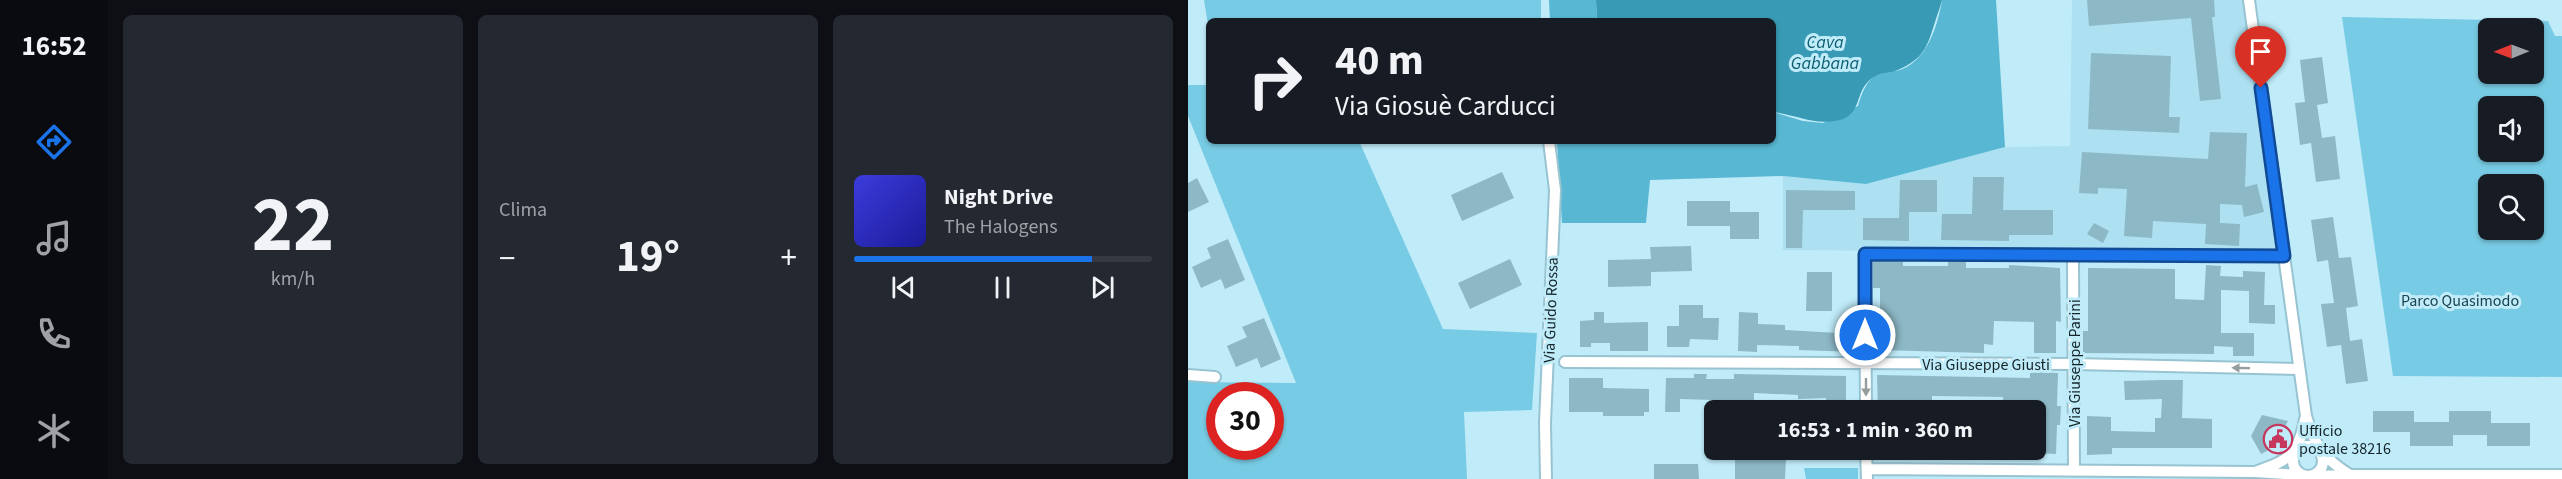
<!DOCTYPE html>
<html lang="it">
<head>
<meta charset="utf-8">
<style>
	body { margin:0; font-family:"Source Sans 3",sans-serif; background:#242831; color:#f1f3f6; height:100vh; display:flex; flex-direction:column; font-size:22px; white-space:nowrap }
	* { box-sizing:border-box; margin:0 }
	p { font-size:20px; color:#9ea1a6 }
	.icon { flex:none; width:33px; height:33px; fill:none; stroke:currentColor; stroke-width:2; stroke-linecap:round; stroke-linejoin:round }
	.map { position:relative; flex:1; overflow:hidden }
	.side { display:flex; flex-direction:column; gap:15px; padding:15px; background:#0d0f14; width:1080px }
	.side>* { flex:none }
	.banner { position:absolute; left:18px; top:18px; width:570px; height:126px; border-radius:9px; box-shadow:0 2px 4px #0004; background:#171b24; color:#f1f3f6; overflow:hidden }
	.needle { width:39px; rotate:269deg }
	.buttons { position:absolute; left:1290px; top:18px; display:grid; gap:12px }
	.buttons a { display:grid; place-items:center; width:66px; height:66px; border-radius:9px; background:#171b24; box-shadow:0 2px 4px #0004; font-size:30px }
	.speed { position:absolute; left:18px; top:382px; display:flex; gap:12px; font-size:30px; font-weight:700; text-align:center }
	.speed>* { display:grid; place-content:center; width:78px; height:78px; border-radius:50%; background:#171b24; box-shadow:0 2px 4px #0004; line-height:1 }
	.speed .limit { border:9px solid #d22; background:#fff; color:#111 }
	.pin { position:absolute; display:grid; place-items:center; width:51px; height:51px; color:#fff; margin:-62px -26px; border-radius:50% 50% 50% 0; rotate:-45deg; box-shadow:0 0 6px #0007 }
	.pin .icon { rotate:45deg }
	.me { position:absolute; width:66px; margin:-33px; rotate:0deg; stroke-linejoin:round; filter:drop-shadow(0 0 4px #0008) }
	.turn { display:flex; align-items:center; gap:21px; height:126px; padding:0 30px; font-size:27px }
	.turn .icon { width:78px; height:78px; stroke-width:2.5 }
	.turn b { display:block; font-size:42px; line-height:51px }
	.big { font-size:45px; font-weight:700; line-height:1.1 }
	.side .card { flex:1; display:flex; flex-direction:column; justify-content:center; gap:9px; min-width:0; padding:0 21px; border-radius:9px; background:#242831 }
	.side .dial { align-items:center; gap:0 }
	.dial b { font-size:78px; line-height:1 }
	.song { display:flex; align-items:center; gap:18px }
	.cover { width:72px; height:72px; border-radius:9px; background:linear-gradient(135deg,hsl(240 70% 55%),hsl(240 70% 35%)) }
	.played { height:6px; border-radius:3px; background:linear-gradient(90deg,#1a73e8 80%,#363941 80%) }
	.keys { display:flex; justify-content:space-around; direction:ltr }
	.heat { display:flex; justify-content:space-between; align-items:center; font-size:33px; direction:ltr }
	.side .tiles { flex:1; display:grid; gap:15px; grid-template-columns:repeat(3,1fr) }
	.trip { position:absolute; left:516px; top:400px; width:342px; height:60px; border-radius:9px; background:#171b24; box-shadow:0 2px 4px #0004; font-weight:700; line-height:60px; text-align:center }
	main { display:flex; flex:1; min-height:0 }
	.tab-bar { display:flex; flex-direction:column; width:108px; justify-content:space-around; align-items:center; background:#090b0e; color:#9ea1a6 }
	.tab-bar .icon { width:42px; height:42px }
	.tab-bar .selected { color:#1a73e8 }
	.tab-bar b { font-size:27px; color:#f1f3f6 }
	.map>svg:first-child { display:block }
	.built { fill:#ade1f2 }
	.green { fill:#78cbe4; fill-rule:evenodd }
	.forest { fill:#58b7d2 }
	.water { fill:#389ab4 }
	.building { fill:#8db8c5 }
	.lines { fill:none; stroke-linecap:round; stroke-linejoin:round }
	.minor-casing { stroke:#98c3d1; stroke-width:14 }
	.minor { stroke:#fff; stroke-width:10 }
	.oneway { fill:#959d9f }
	.route-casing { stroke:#114b97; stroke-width:15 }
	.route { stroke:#1a73e8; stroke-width:10 }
	.labels { text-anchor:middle; stroke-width:6; stroke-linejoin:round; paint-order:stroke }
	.park-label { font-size:16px; fill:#18434f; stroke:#c0ecfa }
	.street-label { font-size:16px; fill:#14252a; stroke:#c0ecfa }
	.poi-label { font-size:16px; fill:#14252a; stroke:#c0ecfa; text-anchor:start }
	.water-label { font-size:18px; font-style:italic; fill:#0d5d70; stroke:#c0ecfa }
</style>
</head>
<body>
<main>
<nav class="tab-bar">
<b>16:52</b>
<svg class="icon selected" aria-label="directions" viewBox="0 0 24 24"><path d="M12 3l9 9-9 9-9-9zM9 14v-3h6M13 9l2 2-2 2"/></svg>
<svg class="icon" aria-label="music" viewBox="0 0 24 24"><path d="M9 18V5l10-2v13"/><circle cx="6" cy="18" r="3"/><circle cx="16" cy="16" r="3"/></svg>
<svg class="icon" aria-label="phone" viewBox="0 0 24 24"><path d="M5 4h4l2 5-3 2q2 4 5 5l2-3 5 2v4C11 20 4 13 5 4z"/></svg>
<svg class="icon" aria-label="climate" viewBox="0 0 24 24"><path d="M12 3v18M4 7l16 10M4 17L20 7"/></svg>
</nav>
<section class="side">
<div class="tiles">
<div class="card dial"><b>22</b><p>km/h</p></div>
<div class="card"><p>Clima</p>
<div class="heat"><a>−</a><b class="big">19°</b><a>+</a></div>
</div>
<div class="card">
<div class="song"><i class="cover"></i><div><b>Night Drive</b><p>The Halogens</p></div></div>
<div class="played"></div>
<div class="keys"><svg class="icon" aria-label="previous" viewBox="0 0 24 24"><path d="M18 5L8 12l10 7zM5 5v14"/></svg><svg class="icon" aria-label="pause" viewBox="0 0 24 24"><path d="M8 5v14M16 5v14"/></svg><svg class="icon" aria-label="next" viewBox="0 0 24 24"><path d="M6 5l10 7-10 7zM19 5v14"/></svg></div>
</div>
</div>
</section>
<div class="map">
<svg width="1374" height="479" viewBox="0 0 1374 479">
	<rect width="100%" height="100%" fill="#c0ecfa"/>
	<!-- built -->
	<path class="built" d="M 884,0 L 1057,0 L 1093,254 L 595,250 L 595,176 L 678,184 L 817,147 L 882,146 Z"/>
	<!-- green -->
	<path class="green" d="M 16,0 L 353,0 L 353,21 L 21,21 L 21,31 Z
		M 1154,17 L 1360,21 L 1367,36 L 1374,36 L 1374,377 L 1205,376 ZM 1300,28 L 1346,28 L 1346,74 L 1300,74 ZM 1300,106 L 1346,106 L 1346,152 L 1300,152 ZM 1300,184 L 1346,184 L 1346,230 L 1300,230 Z
		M 0,85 L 21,85 L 21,141 L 171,141 L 255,329 L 349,333 L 344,410 L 276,412 L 279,479 L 0,479 L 0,382 L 108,383 L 0,116 ZM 32,396 L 82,396 L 82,447 L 32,447 Z
		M 616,468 L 670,468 L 670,479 L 618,479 Z"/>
	<!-- forest -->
	<path class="forest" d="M 361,0 L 408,0 L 409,21 L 362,21 Z
		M 754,0 L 808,0 L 817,147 L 678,184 L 595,176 L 462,180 L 458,223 L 374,223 L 369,141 L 585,141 L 585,112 L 615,121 L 635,123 L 670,106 C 674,93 679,78 693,72 C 699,70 706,72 712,70 C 739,61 750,25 754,0 Z"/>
	<!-- water -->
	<path class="water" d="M 408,0 L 754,0 C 752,8 749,15 747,22 C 740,44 737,57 714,68 C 700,76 692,68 678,84 C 668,96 672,114 652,120 C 627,126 609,115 585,112 L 585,21 L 409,21 Z"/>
	<!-- building -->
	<path class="building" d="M 899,0 L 1026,0 L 1027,17 L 1024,17 L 1033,99 L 1012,101 L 1003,18 L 901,26 Z
		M 903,53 L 983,56 L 981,117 L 992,117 L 991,133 L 900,129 Z
		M 1134,57 L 1140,103 L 1129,105 L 1134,138 L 1147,136 L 1152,179 L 1128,182 L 1123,143 L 1112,145 L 1107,103 L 1117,102 L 1112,60 Z
		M 1022,132 L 1059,133 L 1057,187 L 1069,184 L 1076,212 L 1056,217 L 1054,205 L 1032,204 L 1032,223 L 1052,224 L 1051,246 L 1017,244 L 1018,224 L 965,221 L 964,238 L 936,236 L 939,189 L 910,188 L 910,194 L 891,193 L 894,152 L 1020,159 Z
		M 314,172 L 326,198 L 274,221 L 263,195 Z
		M 785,177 L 816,177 L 815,210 L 865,210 L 865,235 L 821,235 L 821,241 L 753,240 L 754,214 L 784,214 Z
		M 9,178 L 21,202 L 0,212 L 0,183 Z
		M 712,180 L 749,180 L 749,212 L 721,212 L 721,241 L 675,240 L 675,218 L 711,218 Z
		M 598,190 L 667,191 L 667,210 L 615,210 L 614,248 L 598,248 Z
		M 499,201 L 542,201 L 542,212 L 571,212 L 571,239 L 542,239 L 542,226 L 499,226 Z
		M 1145,217 L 1151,258 L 1163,257 L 1170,306 L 1158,308 L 1162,341 L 1174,339 L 1180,381 L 1158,384 L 1153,345 L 1139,347 L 1133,304 L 1146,303 L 1140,260 L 1129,262 L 1123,220 Z
		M 906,223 L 921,231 L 915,243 L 899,234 Z
		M 40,239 L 57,280 L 37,289 L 33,279 L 13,288 L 4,267 L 23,258 L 19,248 Z
		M 503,246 L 504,271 L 463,272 L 463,286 L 420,287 L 420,260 L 463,259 L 462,247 Z
		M 322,259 L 334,285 L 282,309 L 270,283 Z
		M 685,262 L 715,262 L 715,266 L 760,266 L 760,262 L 778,262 L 778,268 L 821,268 L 821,265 L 872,268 L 873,322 L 868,321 L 868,353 L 846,353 L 846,322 L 806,321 L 805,345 L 796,344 L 796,353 L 692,350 L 692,288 L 685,288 Z
		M 1018,265 L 1033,266 L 1032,276 L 1055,277 L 1055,271 L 1077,272 L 1076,305 L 1087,305 L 1087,324 L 1061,323 L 1061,291 L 1033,290 L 1033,333 L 1066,333 L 1066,356 L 1045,356 L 1045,347 L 1026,346 L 1026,354 L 895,353 L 895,331 L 900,331 L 900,268 L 987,269 L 987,299 L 1016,300 Z
		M 619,272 L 644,272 L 644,311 L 618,311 Z
		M 491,305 L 515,305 L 515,318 L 531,318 L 530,340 L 502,339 L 501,347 L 479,347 L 479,326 L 491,326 Z
		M 406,312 L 416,312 L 416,323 L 460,322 L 460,351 L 422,351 L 422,343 L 403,343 L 403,347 L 392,347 L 392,321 L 406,320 Z
		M 551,312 L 570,313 L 570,324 L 597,325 L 597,330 L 668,334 L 668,352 L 611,350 L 611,346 L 569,345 L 569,352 L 550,351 Z
		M 76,318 L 93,359 L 73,368 L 69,358 L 48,367 L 39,346 L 59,337 L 54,327 Z
		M 842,372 L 870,373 L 869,406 L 873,406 L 872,425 L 869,425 L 868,454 L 848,453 L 846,400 L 815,400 L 815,397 L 744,396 L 744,402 L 712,402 L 712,411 L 690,411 L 689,375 L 842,378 Z
		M 506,374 L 519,374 L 518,379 L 546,379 L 546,374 L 658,376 L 658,408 L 638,407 L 638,398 L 610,399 L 610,395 L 566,393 L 566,401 L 542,401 L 542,404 L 526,404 L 526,400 L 492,399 L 492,412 L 477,412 L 478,378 L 506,378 Z
		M 381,378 L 415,378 L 415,388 L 461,389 L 461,412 L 456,412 L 456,416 L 415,416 L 415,412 L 381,412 Z
		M 974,380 L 995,380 L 994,418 L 1024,419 L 1024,448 L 924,448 L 924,454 L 899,455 L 899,416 L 923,417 L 923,431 L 967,432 L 967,418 L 973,418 L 974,399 L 937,400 L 936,381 Z
		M 1185,411 L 1226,411 L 1226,422 L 1261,422 L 1261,411 L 1303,411 L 1303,423 L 1342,423 L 1342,446 L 1299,446 L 1299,435 L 1265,435 L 1265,446 L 1222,446 L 1222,432 L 1185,432 Z
		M 1074,415 L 1100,421 L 1087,447 L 1073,454 L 1063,436 Z
		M 547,458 L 598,459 L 597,479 L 547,479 Z
		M 466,464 L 510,464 L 511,479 L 466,479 Z"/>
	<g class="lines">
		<!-- minor casing -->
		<g class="minor-casing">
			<path id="minor" d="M 1061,0 L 1118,416 C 1127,446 1135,458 1162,475 L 1124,476
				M 885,255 L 886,471
				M 377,362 L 886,364 L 1111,369
				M 0,375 L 27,377
				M 678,411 L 677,254 L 1096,256
				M1105 461a15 15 0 1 1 30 0a15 15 0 1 1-30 0Z
				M 678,450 L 679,479
				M 679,469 L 1067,472
				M 1113,475 L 1067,472 C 1101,460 1110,456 1117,419
				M 1162,475 L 1374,475
				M 358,479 L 357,423 L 367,190 L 361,141"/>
		</g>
		<!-- minor -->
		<use href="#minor" class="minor"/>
	</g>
	<!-- one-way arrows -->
	<defs><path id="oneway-solid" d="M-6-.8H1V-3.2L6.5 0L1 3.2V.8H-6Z" transform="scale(1.5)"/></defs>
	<g class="oneway">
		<use href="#oneway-solid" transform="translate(1053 368) rotate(-179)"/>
		<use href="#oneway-solid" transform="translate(678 387) rotate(90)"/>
	</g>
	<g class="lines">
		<!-- route casing -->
		<g class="route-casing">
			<path id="route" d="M 677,335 L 677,254 L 1096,256 L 1073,88"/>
		</g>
		<!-- route -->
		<use href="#route" class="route"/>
	</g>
	<!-- icons -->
	<defs>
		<g id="civic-ring" transform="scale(1.5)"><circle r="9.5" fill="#c0ecfa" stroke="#c6375e" stroke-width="1.5"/><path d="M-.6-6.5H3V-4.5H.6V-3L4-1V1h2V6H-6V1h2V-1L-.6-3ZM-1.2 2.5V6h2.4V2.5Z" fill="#c6375e"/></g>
	</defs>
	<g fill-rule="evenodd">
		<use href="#civic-ring" x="1090" y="439"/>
	</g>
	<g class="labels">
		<!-- park labels -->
		<g class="park-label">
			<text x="1272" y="306">Parco Quasimodo</text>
		</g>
		<!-- street labels -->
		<g class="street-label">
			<text transform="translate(362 310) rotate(-88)" y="6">Via Guido Rossa</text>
			<text transform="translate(886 363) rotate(-90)" y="6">Via Giuseppe Parini</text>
			<text x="798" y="370">Via Giuseppe Giusti</text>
		</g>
		<!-- poi labels -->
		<g class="poi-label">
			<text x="1111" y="436">Ufficio<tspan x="1111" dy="18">postale 38216</tspan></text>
		</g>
		<!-- water labels -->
		<g class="water-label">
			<text x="637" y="48">Cava<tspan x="637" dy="21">Gabbana</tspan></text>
		</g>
	</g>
</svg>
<div class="buttons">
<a><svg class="needle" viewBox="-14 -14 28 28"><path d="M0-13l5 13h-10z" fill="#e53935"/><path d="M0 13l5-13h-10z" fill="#9ea1a6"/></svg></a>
<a><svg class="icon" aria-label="sound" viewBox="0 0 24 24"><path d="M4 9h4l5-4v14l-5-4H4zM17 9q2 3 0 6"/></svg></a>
<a><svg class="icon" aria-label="search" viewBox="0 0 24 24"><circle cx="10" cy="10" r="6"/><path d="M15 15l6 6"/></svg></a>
</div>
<div class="speed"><div class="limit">30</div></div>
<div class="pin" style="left:1073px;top:88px;background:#d93025"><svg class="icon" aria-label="arrive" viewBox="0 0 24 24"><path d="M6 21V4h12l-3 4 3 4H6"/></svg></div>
<svg class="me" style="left:677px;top:335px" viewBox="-20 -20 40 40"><circle r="17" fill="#1a73e8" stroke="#fff" stroke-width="3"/><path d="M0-11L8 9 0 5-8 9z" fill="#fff"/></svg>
<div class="trip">16:53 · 1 min · 360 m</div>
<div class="banner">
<div class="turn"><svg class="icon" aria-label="right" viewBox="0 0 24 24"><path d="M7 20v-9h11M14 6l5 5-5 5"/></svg><div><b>40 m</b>Via Giosuè Carducci</div></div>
</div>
</div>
</main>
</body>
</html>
